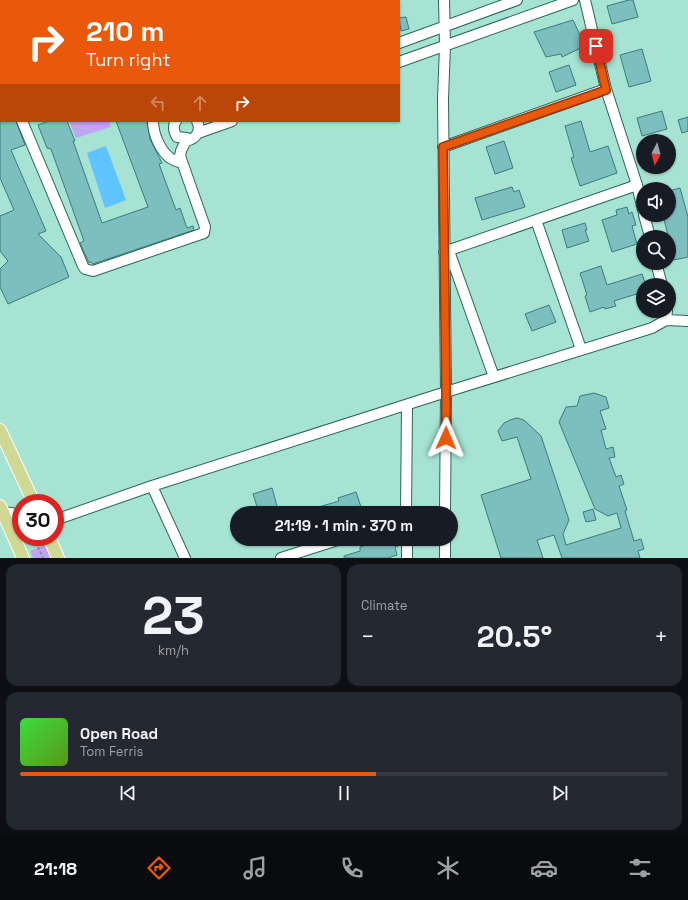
<!DOCTYPE html>
<html lang="en">
<head>
<meta charset="utf-8">
<style>
	body { margin:0; font-family:"Space Grotesk",sans-serif; background:#242831; color:#f1f3f6; height:100vh; display:flex; flex-direction:column; font-size:15px; white-space:nowrap }
	* { box-sizing:border-box; margin:0 }
	p { font-size:13px; color:#9ea1a6 }
	.icon { flex:none; width:22px; height:22px; fill:none; stroke:currentColor; stroke-width:2; stroke-linecap:round; stroke-linejoin:round }
	.map { position:relative; height:558px; overflow:hidden }
	.drawer { display:flex; flex-direction:column; gap:6px; padding:6px; background:#0d0f14; flex:1 }
	.drawer>* { flex:none }
	.hud { position:absolute; left:0px; top:0px; width:400px; height:122px; box-shadow:0 1px 3px #0004; background:#ea580c; color:#fff; overflow:hidden }
	.needle { width:26px; rotate:186deg }
	.fabs { position:absolute; left:636px; top:134px; display:grid; gap:8px }
	.fabs a { display:grid; place-items:center; width:40px; height:40px; border-radius:50%; background:#171b24; box-shadow:0 1px 3px #0004; font-size:20px }
	.speed { position:absolute; left:12px; top:494px; display:flex; gap:8px; font-size:20px; font-weight:700; text-align:center }
	.speed>* { display:grid; place-content:center; width:52px; height:52px; border-radius:50%; background:#171b24; box-shadow:0 1px 3px #0004; line-height:1 }
	.speed .limit { border:6px solid #d22; background:#fff; color:#111 }
	.pin { position:absolute; display:grid; place-items:center; width:34px; height:34px; color:#fff; margin:-17px; border-radius:8px; box-shadow:0 2px 6px #0006 }
	.me { position:absolute; width:44px; margin:-22px; rotate:1deg; stroke-linejoin:round; filter:drop-shadow(0 0 3px #0008) }
	.turn { display:flex; align-items:center; gap:14px; height:84px; padding:0 20px; font-size:18px }
	.turn .icon { width:52px; height:52px; stroke-width:2.5 }
	.turn b { display:block; font-size:28px; line-height:34px }
	.lanes { display:flex; align-items:center; height:38px; padding:0 20px; background:#0003; justify-content:center; gap:20px; direction:ltr }
	.lanes .off { opacity:.35 }
	.big { font-size:30px; font-weight:800; line-height:1.1 }
	.drawer .widget { flex:1; display:flex; flex-direction:column; justify-content:center; gap:6px; min-width:0; padding:0 14px; border-radius:12px; background:#242831 }
	.drawer .dial { align-items:center; gap:0 }
	.dial b { font-size:52px; line-height:1 }
	.song { display:flex; align-items:center; gap:12px }
	.cover { width:48px; height:48px; border-radius:6px; background:linear-gradient(135deg,hsl(120 70% 55%),hsl(90 70% 35%)) }
	.played { height:4px; border-radius:2px; background:linear-gradient(90deg,#ea580c 55%,#363941 55%) }
	.keys { display:flex; justify-content:space-around; direction:ltr }
	.heat { display:flex; justify-content:space-between; align-items:center; font-size:22px; direction:ltr }
	.drawer .tiles { flex:1; display:grid; gap:6px; grid-template-columns:1fr 1fr }
	.widget:last-child { grid-column:span 2 }
	.trip { position:absolute; left:230px; top:506px; width:228px; height:40px; border-radius:20px; background:#171b24; box-shadow:0 1px 3px #0004; font-weight:800; line-height:40px; text-align:center }
	.menu { display:flex; height:64px; justify-content:space-around; align-items:center; background:#090b0e; color:#9ea1a6 }
	.menu .icon { width:28px; height:28px }
	.menu .current { color:#ea580c }
	.menu b { font-size:18px; color:#f1f3f6 }
	.map>svg:first-child { display:block }
	.green { fill:#bca6f3 }
	.water { fill:#5fc3fd }
	.building { fill:#7dbebf; stroke:#3b7b7c }
	.lines { fill:none; stroke-linecap:round; stroke-linejoin:round }
	.minor-casing { stroke:#2a6659; stroke-width:12 }
	.major-casing { stroke:#fff; stroke-width:14 }
	.path { stroke:#6a988c; stroke-width:1.5; stroke-dasharray:3 2; stroke-linecap:butt }
	.minor { stroke:#fff; stroke-width:10 }
	.major { stroke:#cfd993; stroke-width:12 }
	.route-casing { stroke:#983908; stroke-width:10 }
	.route { stroke:#ea580c; stroke-width:7 }
</style>
</head>
<body>
<div class="map">
<svg width="688" height="558" viewBox="0 0 688 558">
	<rect width="100%" height="100%" fill="#a6e3d3"/>
	<!-- green -->
	<path class="green" d="M 69,121 L 109,121 L 111,127 L 76,138 Z
		M 45,545 L 51,558 L 33,558 L 30,551 Z"/>
	<!-- water -->
	<path class="water" d="M 106,146 L 126,200 L 105,208 L 87,153 Z"/>
	<!-- building -->
	<path class="building" d="M 629,0 L 633,0 L 638,17 L 612,24 L 607,6 Z
		M 406,17 L 409,29 L 401,31 L 399,18 Z
		M 573,20 L 585,46 L 562,57 L 561,54 L 546,57 L 534,32 Z
		M 642,49 L 651,81 L 629,87 L 620,55 Z
		M 569,65 L 576,85 L 556,92 L 549,72 Z
		M 662,111 L 667,129 L 642,136 L 637,118 Z
		M 688,117 L 688,131 L 682,133 L 678,120 Z
		M 0,121 L 16,121 L 25,145 L 11,150 L 46,231 L 38,234 L 61,257 L 69,277 L 8,304 L 0,287 L 0,269 L 8,261 L 0,251 L 0,216 L 14,210 L 0,178 Z
		M 49,121 L 67,121 L 75,141 L 73,141 L 102,223 L 148,207 L 116,121 L 147,121 L 150,139 L 162,163 L 159,164 L 176,210 L 180,208 L 187,228 L 193,226 L 194,230 L 93,264 L 91,262 L 89,263 L 80,243 L 84,241 L 51,149 L 47,148 L 38,125 Z
		M 581,121 L 590,152 L 608,146 L 617,173 L 580,186 L 571,158 L 574,157 L 565,126 Z
		M 504,141 L 513,168 L 495,174 L 486,147 Z
		M 512,187 L 514,192 L 519,190 L 525,207 L 482,220 L 475,198 Z
		M 680,188 L 688,217 L 688,257 L 674,260 L 663,215 L 669,215 L 669,191 Z
		M 627,207 L 629,214 L 632,212 L 636,225 L 632,226 L 637,244 L 612,252 L 602,220 L 617,215 L 616,210 Z
		M 585,223 L 587,230 L 585,230 L 589,241 L 567,248 L 562,230 Z
		M 601,266 L 607,285 L 642,274 L 646,285 L 643,285 L 643,292 L 614,301 L 616,306 L 605,309 L 604,307 L 590,312 L 585,296 L 587,295 L 580,273 Z
		M 549,305 L 556,322 L 532,331 L 525,314 Z
		M 594,393 L 606,397 L 609,408 L 600,411 L 606,429 L 601,430 L 606,449 L 613,447 L 615,457 L 609,458 L 616,477 L 621,475 L 624,484 L 619,486 L 627,510 L 625,511 L 634,541 L 641,539 L 644,549 L 638,551 L 640,558 L 562,558 L 554,535 L 537,540 L 543,558 L 501,558 L 481,495 L 531,479 L 517,437 L 502,441 L 498,431 L 504,423 L 510,420 L 517,418 L 524,420 L 541,436 L 569,520 L 563,534 L 566,545 L 621,528 L 617,513 L 608,516 L 595,509 L 559,422 L 566,407 L 577,406 L 580,396 Z
		M 272,488 L 279,513 L 259,513 L 253,494 Z
		M 356,492 L 363,513 L 305,513 L 305,511 L 339,501 L 338,498 Z
		M 593,509 L 596,520 L 586,522 L 583,512 Z
		M 386,539 L 396,539 L 398,546 L 395,547 L 397,555 L 388,558 L 344,558 L 344,556 L 360,551 L 360,547 Z"/>
	<g class="lines">
		<!-- minor casing -->
		<g class="minor-casing">
			<path id="minor" d="M 444,0 L 445,46 L 443,99 L 446,392 L 445,513
				M 585,0 L 606,89 L 637,185 L 643,210
				M 399,43 L 517,0
				M 399,62 L 573,0
				M 22,121 L 83,266 L 85,269 L 93,271 L 204,233 L 205,227 L 180,156 L 181,151 L 187,138
				M 153,121 C 153,134 160,150 170,158 C 174,160 178,162 182,163
				M 176,121 C 172,127 174,132 177,137 L 187,138 L 186,141 C 196,139 202,131 197,121
				M 198,133 L 232,121
				M 443,147 L 606,89
				M 644,215 L 650,237
				M 536,220 L 581,349
				M 449,251 L 494,377
				M 444,252 L 637,185
				M 656,263 L 662,285
				M 666,320 L 688,321
				M 152,486 L 185,558
				M 0,512 L 12,513 L 21,518
				M 406,513 L 407,406
				M 55,520 L 152,486 L 446,392 L 652,328 L 666,320 L 667,311
				M 407,539 L 407,558
				M 445,539 L 445,558
				M 281,558 L 341,539"/>
		</g>
		<!-- major casing -->
		<g class="major-casing">
			<path id="major" d="M 0,430 L 34,503
				M 0,506 L 23,558
				M 49,537 L 58,558"/>
		</g>
		<!-- path -->
		<path class="path" d="M 38,547 L 43,558"/>
		<!-- minor -->
		<use href="#minor" class="minor"/>
		<!-- major -->
		<use href="#major" class="major"/>
	</g>
	<g class="lines">
		<!-- route casing -->
		<g class="route-casing">
			<path id="route" d="M 446,438 L 446,392 L 443,147 L 606,90 L 596,46"/>
		</g>
		<!-- route -->
		<use href="#route" class="route"/>
	</g>
</svg>
<div class="fabs">
<a><svg class="needle" viewBox="-14 -14 28 28"><path d="M0-13l5 13h-10z" fill="#e53935"/><path d="M0 13l5-13h-10z" fill="#9ea1a6"/></svg></a>
<a><svg class="icon" aria-label="sound" viewBox="0 0 24 24"><path d="M4 9h4l5-4v14l-5-4H4zM17 9q2 3 0 6"/></svg></a>
<a><svg class="icon" aria-label="search" viewBox="0 0 24 24"><circle cx="10" cy="10" r="6"/><path d="M15 15l6 6"/></svg></a>
<a><svg class="icon" aria-label="layers" viewBox="0 0 24 24"><path d="M12 4l9 5-9 5-9-5zM3 14l9 5 9-5"/></svg></a>
</div>
<div class="speed"><div class="limit">30</div></div>
<div class="pin" style="left:596px;top:46px;background:#d93025"><svg class="icon" aria-label="arrive" viewBox="0 0 24 24"><path d="M6 21V4h12l-3 4 3 4H6"/></svg></div>
<svg class="me" style="left:446px;top:438px" viewBox="-20 -20 40 40"><path d="M0-17L14 15 0 8-14 15z" fill="#ea580c" stroke="#fff" stroke-width="4"/></svg>
<div class="trip">21:19 · 1 min · 370 m</div>
<div class="hud">
<div class="turn"><svg class="icon" aria-label="right" viewBox="0 0 24 24"><path d="M7 20v-9h11M14 6l5 5-5 5"/></svg><div><b>210 m</b>Turn right</div></div>
<div class="lanes"><svg class="icon off" aria-label="left" viewBox="0 0 24 24"><path d="M17 20v-9H6M10 6l-5 5 5 5"/></svg><svg class="icon off" aria-label="ahead" viewBox="0 0 24 24"><path d="M12 20V5M6 11l6-6 6 6"/></svg><svg class="icon" aria-label="right" viewBox="0 0 24 24"><path d="M7 20v-9h11M14 6l5 5-5 5"/></svg></div>
</div>
</div>
<section class="drawer">
<div class="tiles">
<div class="widget dial"><b>23</b><p>km/h</p></div>
<div class="widget"><p>Climate</p>
<div class="heat"><a>−</a><b class="big">20.5°</b><a>+</a></div>
</div>
<div class="widget">
<div class="song"><i class="cover"></i><div><b>Open Road</b><p>Tom Ferris</p></div></div>
<div class="played"></div>
<div class="keys"><svg class="icon" aria-label="previous" viewBox="0 0 24 24"><path d="M18 5L8 12l10 7zM5 5v14"/></svg><svg class="icon" aria-label="pause" viewBox="0 0 24 24"><path d="M8 5v14M16 5v14"/></svg><svg class="icon" aria-label="next" viewBox="0 0 24 24"><path d="M6 5l10 7-10 7zM19 5v14"/></svg></div>
</div>
</div>
</section>
<nav class="menu">
<b>21:18</b>
<svg class="icon current" aria-label="directions" viewBox="0 0 24 24"><path d="M12 3l9 9-9 9-9-9zM9 14v-3h6M13 9l2 2-2 2"/></svg>
<svg class="icon" aria-label="music" viewBox="0 0 24 24"><path d="M9 18V5l10-2v13"/><circle cx="6" cy="18" r="3"/><circle cx="16" cy="16" r="3"/></svg>
<svg class="icon" aria-label="phone" viewBox="0 0 24 24"><path d="M5 4h4l2 5-3 2q2 4 5 5l2-3 5 2v4C11 20 4 13 5 4z"/></svg>
<svg class="icon" aria-label="climate" viewBox="0 0 24 24"><path d="M12 3v18M4 7l16 10M4 17L20 7"/></svg>
<svg class="icon" aria-label="car" viewBox="0 0 24 24"><path d="M5 17H2v-5l4-1 3-4h7l3 4 3 1v5h-3M9 17h6M6 11h13"/><circle cx="7" cy="17" r="2"/><circle cx="17" cy="17" r="2"/></svg>
<svg class="icon" aria-label="filters" viewBox="0 0 24 24"><path d="M4 7h16M4 17h16"/><circle cx="9" cy="7" r="2"/><circle cx="15" cy="17" r="2"/></svg>
</nav>
</body>
</html>
